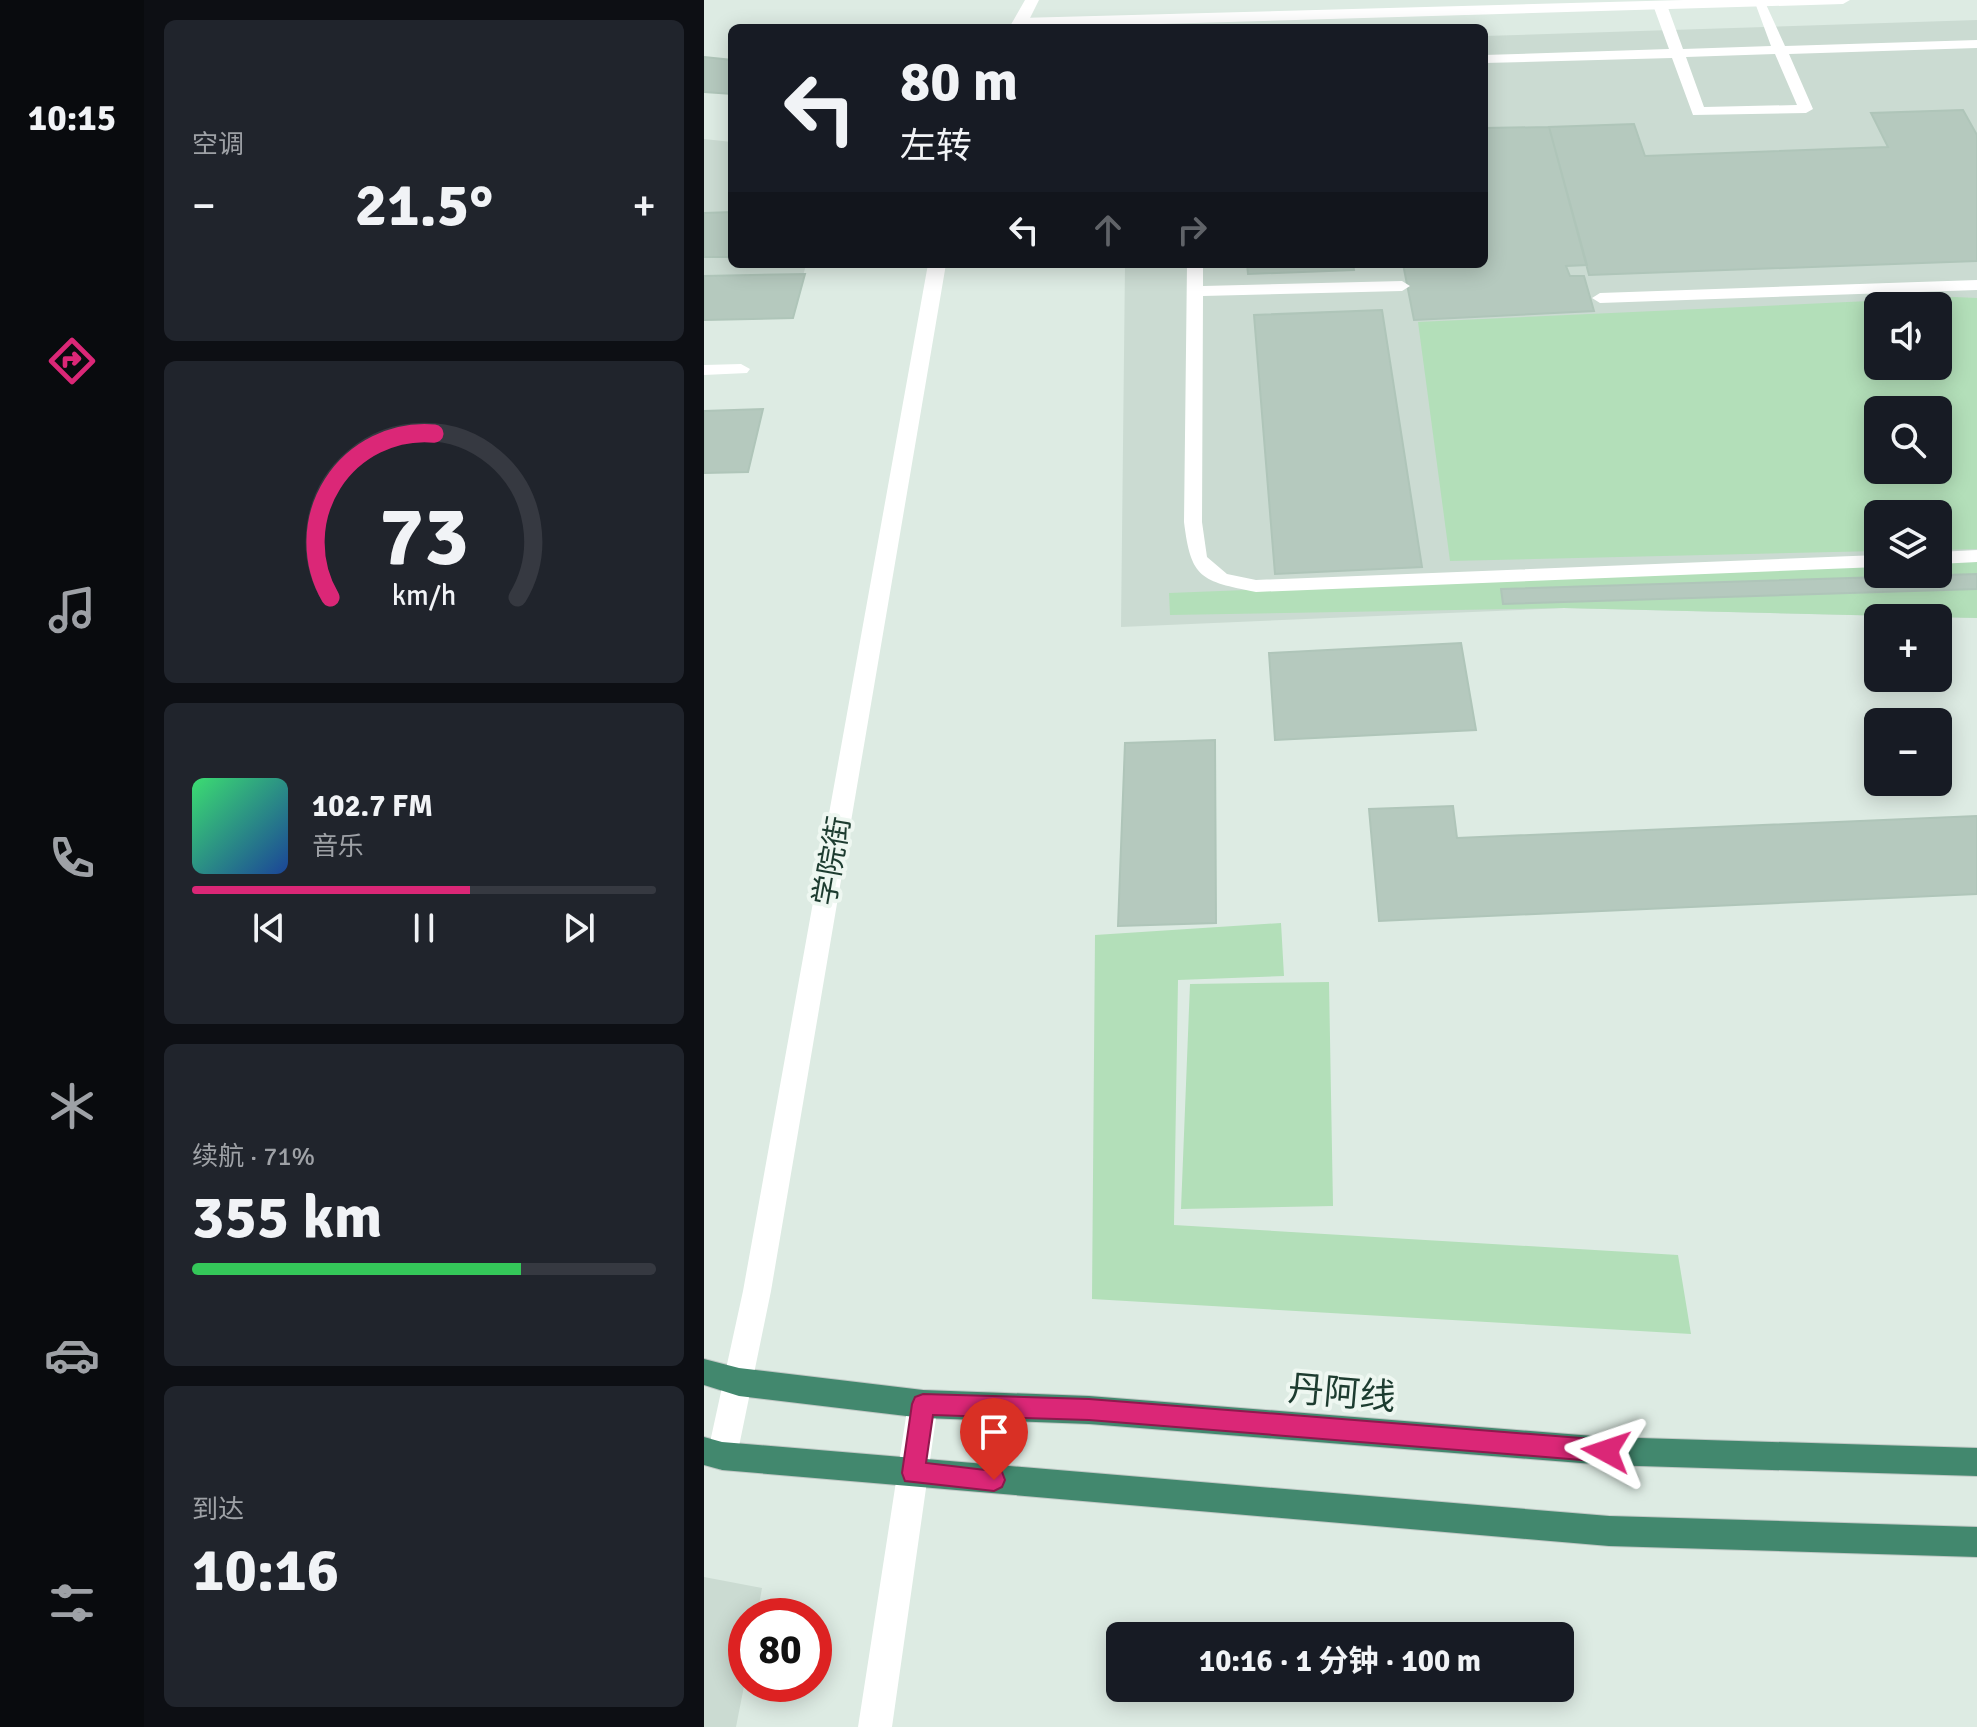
<!DOCTYPE html>
<html lang="zh">
<head>
<meta charset="utf-8">
<style>
	body { margin:0; font-family:Signika,"Noto Sans SC",sans-serif; background:#20242c; color:#f1f3f6; height:100vh; display:flex; flex-direction:column; font-size:30px; white-space:nowrap }
	* { box-sizing:border-box; margin:0 }
	p { font-size:26px; color:#9ea1a6 }
	.icon { flex:none; width:44px; height:44px; fill:none; stroke:currentColor; stroke-width:2; stroke-linecap:round; stroke-linejoin:round }
	.map { position:relative; flex:1; overflow:hidden }
	.panel { display:flex; flex-direction:column; gap:20px; padding:20px; background:#0d0f14; width:560px }
	.panel>* { flex:none }
	.banner { position:absolute; left:24px; top:24px; width:760px; height:244px; border-radius:12px; box-shadow:0 4px 20px #0003; background:#171b24; color:#f1f3f6; overflow:hidden }
	.fabs { position:absolute; left:1160px; top:292px; display:grid; gap:16px }
	.fabs a { display:grid; place-items:center; width:88px; height:88px; border-radius:12px; background:#171b24; box-shadow:0 4px 20px #0003; font-size:40px }
	.speed { position:absolute; left:24px; top:1598px; display:flex; gap:16px; font-size:40px; font-weight:700; text-align:center }
	.speed>* { display:grid; place-content:center; width:104px; height:104px; border-radius:50%; background:#171b24; box-shadow:0 4px 20px #0003; line-height:1 }
	.speed .limit { border:12px solid #d22; background:#fff; color:#111 }
	.pin { position:absolute; display:grid; place-items:center; width:68px; height:68px; color:#fff; margin:-82px -34px; border-radius:50% 50% 50% 0; rotate:-45deg; box-shadow:0 0 8px #0007 }
	.pin .icon { rotate:45deg }
	.me { position:absolute; width:88px; margin:-44px; rotate:275deg; stroke-linejoin:round; filter:drop-shadow(0 0 6px #0008) }
	.turn { display:flex; align-items:center; gap:28px; height:168px; padding:0 40px; font-size:36px }
	.turn .icon { width:104px; height:104px; stroke-width:2.5 }
	.turn b { display:block; font-size:56px; line-height:68px }
	.lanes { display:flex; align-items:center; height:76px; padding:0 40px; background:#0003; justify-content:center; gap:40px; direction:ltr }
	.lanes .off { opacity:.35 }
	.big { font-size:60px; font-weight:700; line-height:1.1 }
	.panel .card { flex:1; display:flex; flex-direction:column; justify-content:center; gap:12px; min-width:0; padding:0 28px; border-radius:12px; background:#20242c }
	.panel .dial { align-items:center; gap:0 }
	.dial svg { height:208px; overflow:visible; fill:none; stroke:#363941; stroke-width:7; stroke-linecap:round; text-anchor:middle }
	.dial text { fill:#f1f3f6; stroke:none }
	.song { display:flex; align-items:center; gap:24px }
	.cover { width:96px; height:96px; border-radius:12px; background:linear-gradient(135deg,hsl(140 70% 55%),hsl(220 70% 35%)) }
	.played { height:8px; border-radius:4px; background:linear-gradient(90deg,#db2777 60%,#363941 60%) }
	.keys { display:flex; justify-content:space-around; direction:ltr }
	.heat { display:flex; justify-content:space-between; align-items:center; font-size:44px; direction:ltr }
	.charge { height:12px; border-radius:6px; background:linear-gradient(90deg,#34c759 71%,#363941 0) }
	.trip { position:absolute; left:402px; top:1622px; width:468px; height:80px; border-radius:12px; background:#171b24; box-shadow:0 4px 20px #0003; font-weight:700; line-height:80px; text-align:center }
	main { display:flex; flex:1; min-height:0 }
	.dock { display:flex; flex-direction:column; width:144px; justify-content:space-around; align-items:center; background:#090b0e; color:#9ea1a6 }
	.dock .icon { width:56px; height:56px }
	.dock .current { color:#db2777 }
	.dock b { font-size:36px; color:#f1f3f6 }
	.map>svg:first-child { display:block }
	.built { fill:#cbdbd2; fill-rule:evenodd }
	.green { fill:#b3dfb9; fill-rule:evenodd }
	.building { fill:#b5c9be; stroke:#afc5b9; stroke-width:2 }
	.lines { fill:none; stroke-linecap:round; stroke-linejoin:round }
	.trunk-casing { stroke:#c0c8c5; stroke-width:2 }
	.service { fill:#fff; fill-rule:evenodd }
	.minor { fill:#fff; fill-rule:evenodd }
	.tertiary { fill:#fff; fill-rule:evenodd }
	.trunk { fill:#42886e; fill-rule:evenodd }
	.route { fill:#db2777; stroke:#8e194d; stroke-width:2 }
	.labels { text-anchor:middle; stroke-width:8; stroke-linejoin:round; paint-order:stroke }
	.street-label { font-size:30px; fill:#1d3c30; stroke:#eef7f1 }
	.near-street-label { font-size:36px; fill:#1d3c30; stroke:#eef7f1 }
</style>
</head>
<body>
<main>
<nav class="dock">
<b>10:15</b>
<svg class="icon current" aria-label="directions" viewBox="0 0 24 24"><path d="M12 3l9 9-9 9-9-9zM9 14v-3h6M13 9l2 2-2 2"/></svg>
<svg class="icon" aria-label="music" viewBox="0 0 24 24"><path d="M9 18V5l10-2v13"/><circle cx="6" cy="18" r="3"/><circle cx="16" cy="16" r="3"/></svg>
<svg class="icon" aria-label="phone" viewBox="0 0 24 24"><path d="M5 4h4l2 5-3 2q2 4 5 5l2-3 5 2v4C11 20 4 13 5 4z"/></svg>
<svg class="icon" aria-label="climate" viewBox="0 0 24 24"><path d="M12 3v18M4 7l16 10M4 17L20 7"/></svg>
<svg class="icon" aria-label="car" viewBox="0 0 24 24"><path d="M5 17H2v-5l4-1 3-4h7l3 4 3 1v5h-3M9 17h6M6 11h13"/><circle cx="7" cy="17" r="2"/><circle cx="17" cy="17" r="2"/></svg>
<svg class="icon" aria-label="filters" viewBox="0 0 24 24"><path d="M4 7h16M4 17h16"/><circle cx="9" cy="7" r="2"/><circle cx="15" cy="17" r="2"/></svg>
</nav>
<section class="panel">
<div class="card"><p>空调</p>
<div class="heat"><a>−</a><b class="big">21.5°</b><a>+</a></div>
</div>
<div class="card dial"><svg viewBox="0 0 100 80">
<path d="M14 69A42 42 0 1 1 86 69"/>
<path d="M14 69A42 42 0 0 1 54 6" stroke="#db2777"/>
<text x="50" y="56" font-size="32" font-weight="700">73</text>
<text x="50" y="72" font-size="11">km/h</text>
</svg></div>
<div class="card">
<div class="song"><i class="cover"></i><div><b>102.7 FM</b><p>音乐</p></div></div>
<div class="played"></div>
<div class="keys"><svg class="icon" aria-label="previous" viewBox="0 0 24 24"><path d="M18 5L8 12l10 7zM5 5v14"/></svg><svg class="icon" aria-label="pause" viewBox="0 0 24 24"><path d="M8 5v14M16 5v14"/></svg><svg class="icon" aria-label="next" viewBox="0 0 24 24"><path d="M6 5l10 7-10 7zM19 5v14"/></svg></div>
</div>
<div class="card"><p>续航 · 71%</p><b class="big">355 km</b><div class="charge"></div></div>
<div class="card"><p>到达</p><b class="big">10:16</b></div>
</section>
<div class="map">
<svg width="1273" height="1727" viewBox="0 0 1273 1727">
	<rect width="100%" height="100%" fill="#ddebe3"/>
	<!-- built -->
	<path class="built" d="M 1273,20 L 1273,618 L 860,608 L 417,627 L 421,264 L 780,264 L 780,36 ZM 1174,306 L 1234,306 L 1234,366 L 1174,366 ZM 1174,410 L 1234,410 L 1234,470 L 1174,470 ZM 1174,514 L 1234,514 L 1234,574 L 1174,574 Z
		M 0,139 L 28,142 L 28,264 L 102,264 L 89,318 L 0,320 Z
		M 0,1577 L 58,1588 L 53,1616 L 42,1616 L 42,1676 L 32,1727 L 0,1727 Z"/>
	<!-- green -->
	<path class="green" d="M 1251,297 L 1273,298 L 1273,549 L 1234,550 L 1234,514 L 1174,514 L 1174,551 L 746,561 L 714,322 ZM 1174,306 L 1234,306 L 1234,366 L 1174,366 ZM 1174,410 L 1234,410 L 1234,470 L 1174,470 Z
		M 1273,562 L 1273,618 L 860,608 L 466,615 L 465,593 L 1174,565 L 1174,574 L 1234,574 L 1234,563 Z
		M 577,923 L 580,976 L 474,980 L 470,1225 L 974,1255 L 987,1334 L 388,1299 L 391,935 Z
		M 625,982 L 629,1206 L 477,1209 L 486,984 Z"/>
	<!-- building -->
	<path class="building" d="M 0,57 L 28,60 L 28,94 L 0,92 Z
		M 1259,110 L 1273,135 L 1273,261 L 885,275 L 845,127 L 930,124 L 941,156 L 1184,147 L 1167,113 Z
		M 845,127 L 883,265 L 862,266 L 866,276 L 880,276 L 890,311 L 710,320 L 699,264 L 780,264 L 780,128 Z
		M 28,212 L 28,257 L 0,257 L 0,213 Z
		M 543,264 L 649,264 L 650,270 L 544,274 Z
		M 101,274 L 89,318 L 0,320 L 0,276 Z
		M 678,310 L 718,567 L 571,574 L 550,315 Z
		M 59,409 L 44,472 L 0,473 L 0,411 Z
		M 1273,574 L 1273,589 L 799,604 L 797,589 Z
		M 757,643 L 772,730 L 571,740 L 565,653 Z
		M 511,740 L 512,923 L 414,926 L 421,743 Z
		M 749,806 L 753,838 L 1273,816 L 1273,894 L 675,921 L 665,809 Z"/>
	<g class="lines">
		<!-- trunk casing -->
		<g class="trunk-casing">
			<path id="trunk" d="M 0,1359 L 35,1368 L 219,1390 L 385,1396 L 902,1437 L 1273,1448 L 1273,1476 L 902,1465 L 385,1424 L 219,1418 L 35,1396 L 0,1385 Z
				M 0,1437 L 18,1442 L 905,1516 L 1273,1527 L 1273,1557 L 905,1546 L 18,1470 L 0,1465 Z"/>
		</g>
		<!-- service -->
		<path class="service" d="M 1050,0 L 1060,0 L 1081,46 L 1273,40 L 1273,48 L 1085,54 L 1109,109 L 1102,113 L 989,115 L 968,58 L 780,63 L 780,55 L 965,49 L 949,5 L 956,1 L 963,5 L 979,49 L 1067,46 ZM 1071,54 L 1093,105 L 1000,107 L 982,57 Z
			M 483,264 L 499,264 L 499,286 L 698,281 L 706,286 L 698,291 L 499,296 L 498,522 L 503,557 L 523,574 L 552,580 L 1174,555 L 1174,567 L 552,592 C 497,581 487,579 480,522 Z
			M 1273,280 L 1273,290 L 896,303 L 888,298 L 896,293 Z
			M 37,364 L 46,369 L 43,373 L 0,375 L 0,365 Z
			M 1273,550 L 1273,562 L 1234,564 L 1234,552 Z"/>
		<!-- minor -->
		<path class="minor" d="M 980,0 L 1146,0 L 1139,4 L 316,28 L 308,23 L 316,18 Z"/>
		<!-- tertiary -->
		<path class="tertiary" d="M 321,0 L 335,0 L 321,28 L 305,28 Z
			M 224,264 L 242,264 L 67,1291 L 33,1456 L 29,1466 L 18,1470 L 7,1466 L 3,1456 L 39,1291 Z
			M 219,1390 L 230,1394 L 234,1404 L 188,1727 L 154,1727 L 204,1404 L 208,1394 Z"/>
		<!-- trunk -->
		<use href="#trunk" class="trunk"/>
	</g>
	<!-- route -->
	<path class="route" d="M 219,1394 L 385,1399 L 902,1440 L 911,1444 L 914,1451 L 911,1459 L 902,1462 L 385,1420 L 229,1415 L 222,1463 L 298,1472 L 301,1480 L 298,1487 L 290,1491 L 201,1481 L 198,1473 L 208,1404 L 211,1397 Z"/>
	<g class="labels">
		<!-- street labels -->
		<g class="street-label">
			<text transform="translate(128 861) rotate(-80)" y="10">学院街</text>
		</g>
		<!-- near-street labels -->
		<g class="near-street-label">
			<text transform="translate(638 1392) rotate(5)" y="13">丹阿线</text>
		</g>
	</g>
</svg>
<div class="fabs">
<a><svg class="icon" aria-label="sound" viewBox="0 0 24 24"><path d="M4 9h4l5-4v14l-5-4H4zM17 9q2 3 0 6"/></svg></a>
<a><svg class="icon" aria-label="search" viewBox="0 0 24 24"><circle cx="10" cy="10" r="6"/><path d="M15 15l6 6"/></svg></a>
<a><svg class="icon" aria-label="layers" viewBox="0 0 24 24"><path d="M12 4l9 5-9 5-9-5zM3 14l9 5 9-5"/></svg></a>
<a>+</a>
<a>−</a>
</div>
<div class="speed"><div class="limit">80</div></div>
<div class="pin" style="left:290px;top:1480px;background:#d93025"><svg class="icon" aria-label="arrive" viewBox="0 0 24 24"><path d="M6 21V4h12l-3 4 3 4H6"/></svg></div>
<svg class="me" style="left:902px;top:1451px" viewBox="-20 -20 40 40"><path d="M0-17L14 15 0 8-14 15z" fill="#db2777" stroke="#fff" stroke-width="4"/></svg>
<div class="trip">10:16 · 1 分钟 · 100 m</div>
<div class="banner">
<div class="turn"><svg class="icon" aria-label="left" viewBox="0 0 24 24"><path d="M17 20v-9H6M10 6l-5 5 5 5"/></svg><div><b>80 m</b>左转</div></div>
<div class="lanes"><svg class="icon" aria-label="left" viewBox="0 0 24 24"><path d="M17 20v-9H6M10 6l-5 5 5 5"/></svg><svg class="icon off" aria-label="ahead" viewBox="0 0 24 24"><path d="M12 20V5M6 11l6-6 6 6"/></svg><svg class="icon off" aria-label="right" viewBox="0 0 24 24"><path d="M7 20v-9h11M14 6l5 5-5 5"/></svg></div>
</div>
</div>
</main>
</body>
</html>
